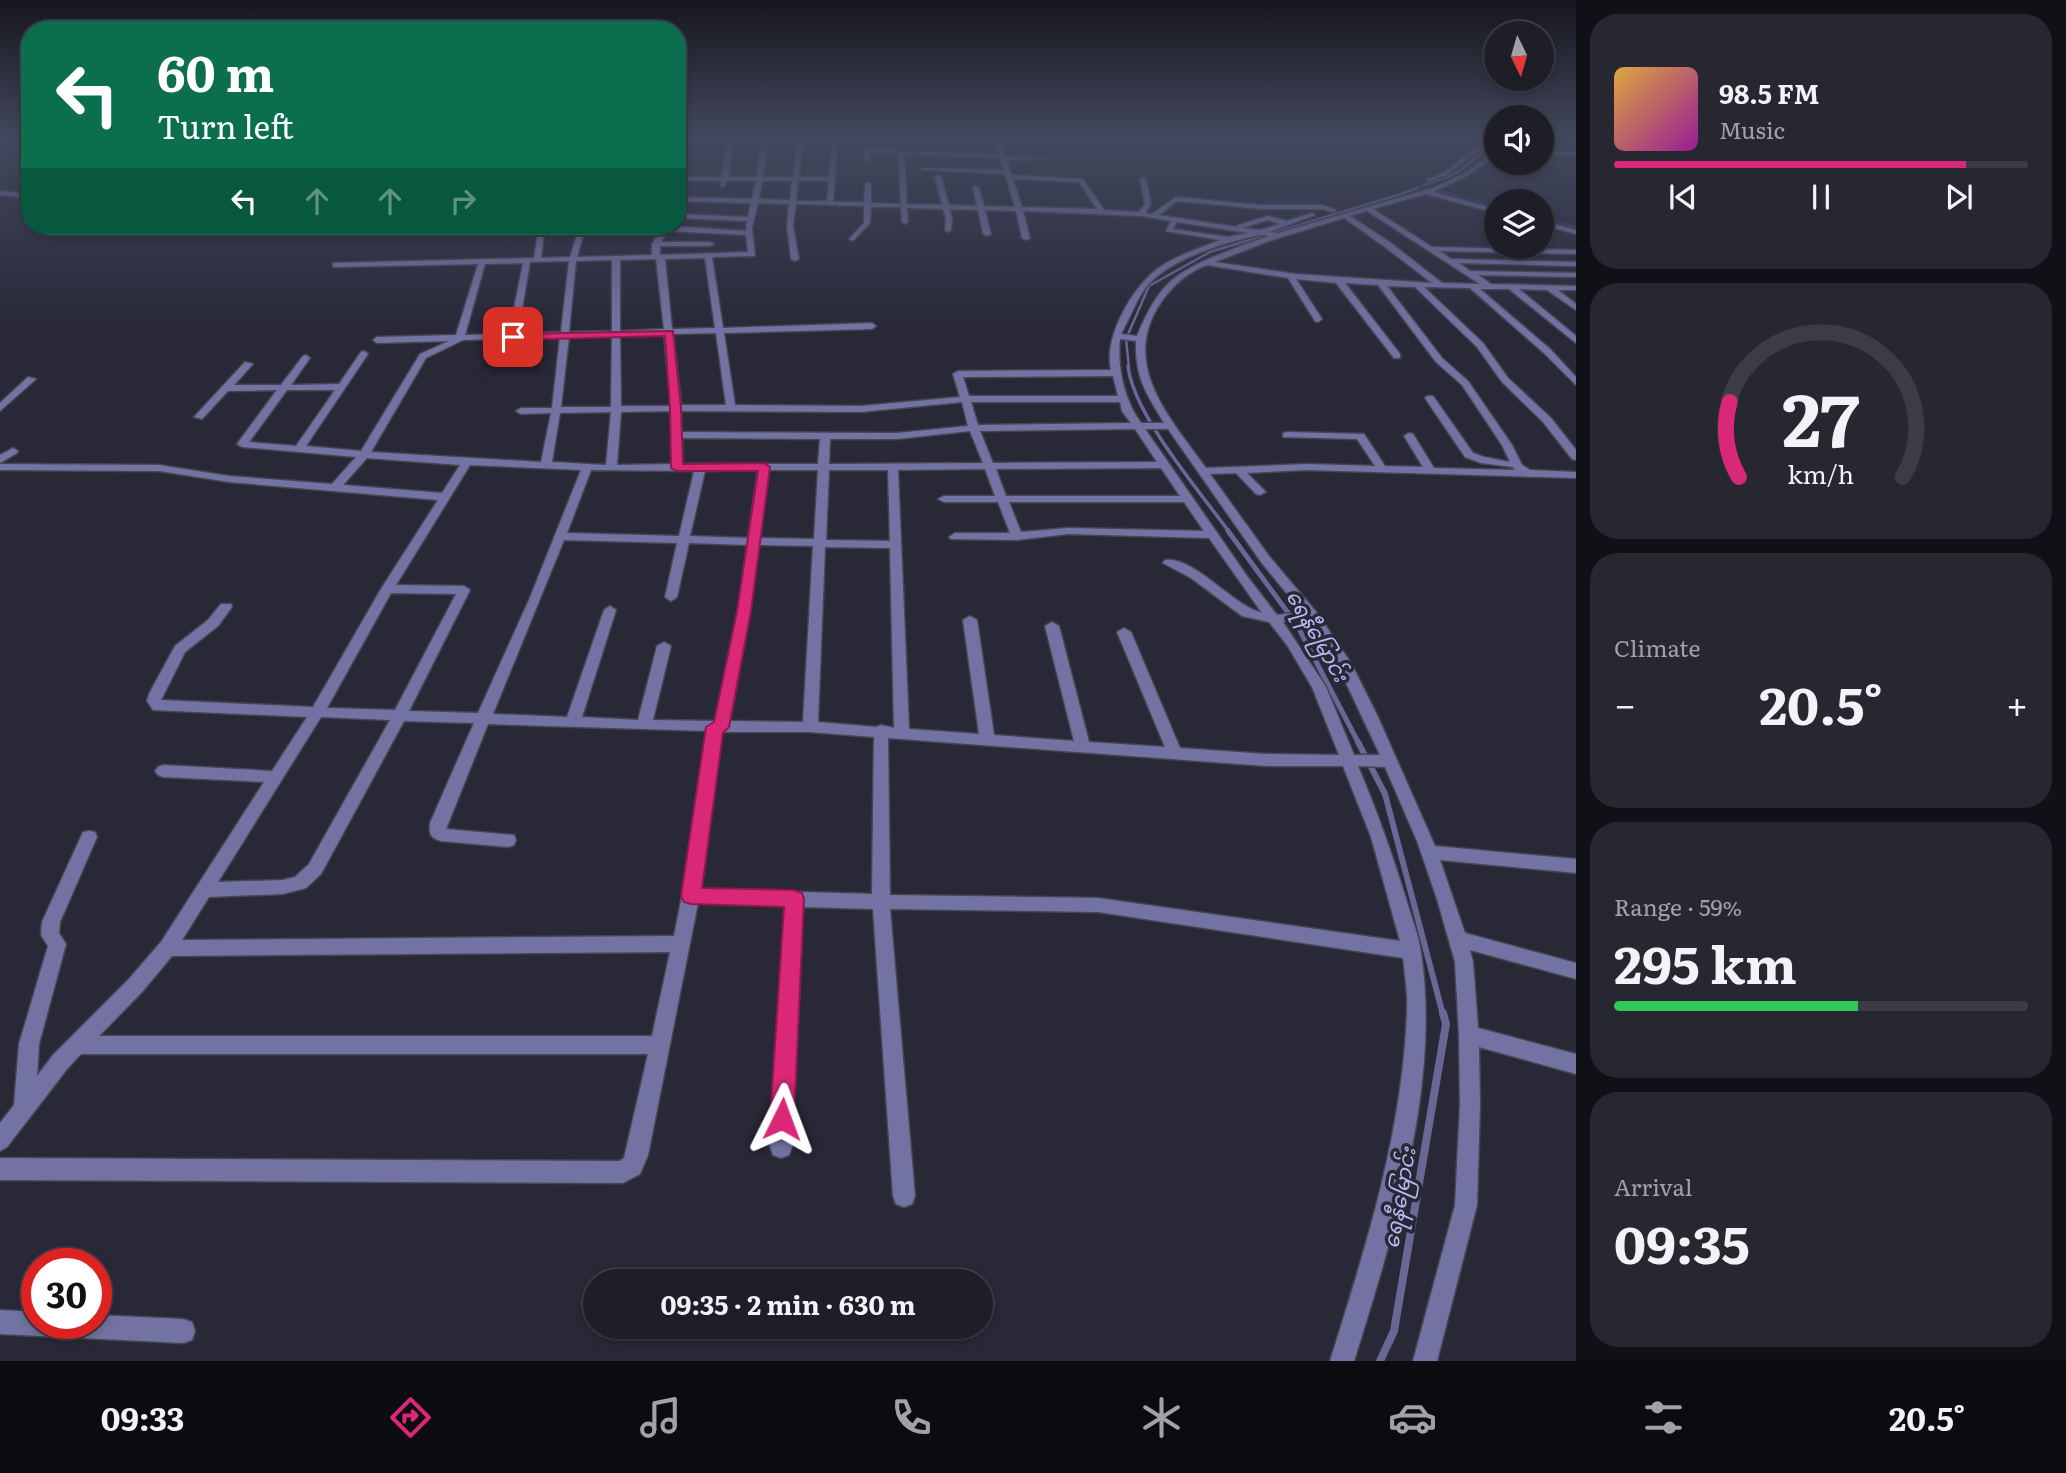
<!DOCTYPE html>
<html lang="en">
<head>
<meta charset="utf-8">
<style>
	body { margin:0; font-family:Literata,"Noto Sans Myanmar",serif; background:#262731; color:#f1f3f6; height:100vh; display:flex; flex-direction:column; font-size:26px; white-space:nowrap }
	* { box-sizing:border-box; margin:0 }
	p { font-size:23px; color:#a1a2a8 }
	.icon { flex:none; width:38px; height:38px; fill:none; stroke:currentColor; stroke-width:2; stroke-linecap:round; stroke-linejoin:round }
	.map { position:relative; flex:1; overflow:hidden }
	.drawer { display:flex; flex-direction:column; gap:14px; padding:14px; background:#101017; width:490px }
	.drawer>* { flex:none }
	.top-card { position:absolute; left:21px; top:21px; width:665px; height:214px; border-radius:28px; box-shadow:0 4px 10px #0003,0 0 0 2px #3c3c46; background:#0b6e4f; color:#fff; overflow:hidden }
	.needle { width:46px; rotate:175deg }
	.tools { position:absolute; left:1484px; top:21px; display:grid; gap:14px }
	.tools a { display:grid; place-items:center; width:70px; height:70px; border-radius:50%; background:#1e1e29; box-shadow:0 4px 10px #0003,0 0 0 2px #3c3c46; font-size:35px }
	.speed { position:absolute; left:21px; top:1248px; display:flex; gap:14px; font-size:35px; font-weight:700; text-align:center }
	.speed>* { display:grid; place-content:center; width:91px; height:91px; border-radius:50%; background:#1e1e29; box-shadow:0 4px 10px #0003,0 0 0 2px #3c3c46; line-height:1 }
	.speed .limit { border:10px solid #d22; background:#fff; color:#111 }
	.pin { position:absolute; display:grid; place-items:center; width:60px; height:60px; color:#fff; margin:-30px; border-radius:14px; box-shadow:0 4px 10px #0006 }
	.me { position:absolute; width:77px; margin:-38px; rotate:3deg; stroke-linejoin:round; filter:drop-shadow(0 0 5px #0008) }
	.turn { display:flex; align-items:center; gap:24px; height:147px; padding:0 21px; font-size:32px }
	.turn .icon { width:91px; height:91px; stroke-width:2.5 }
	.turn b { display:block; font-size:49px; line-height:60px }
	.lanes { display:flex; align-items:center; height:66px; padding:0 21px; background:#0003; justify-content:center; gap:35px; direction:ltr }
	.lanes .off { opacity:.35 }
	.big { font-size:52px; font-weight:700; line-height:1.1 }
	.drawer .card { flex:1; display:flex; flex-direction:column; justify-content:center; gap:10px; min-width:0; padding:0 24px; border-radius:28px; background:#262731 }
	.drawer .dial { align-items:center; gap:0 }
	.dial svg { height:182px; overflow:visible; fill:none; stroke:#3c3c46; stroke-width:7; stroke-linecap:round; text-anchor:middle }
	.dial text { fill:#f1f3f6; stroke:none }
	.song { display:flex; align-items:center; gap:21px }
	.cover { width:84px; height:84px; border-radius:10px; background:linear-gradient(135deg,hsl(40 70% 55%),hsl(300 70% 35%)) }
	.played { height:7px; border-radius:4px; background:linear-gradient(90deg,#db2777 85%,#3c3c46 85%) }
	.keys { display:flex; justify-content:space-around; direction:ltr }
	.heat { display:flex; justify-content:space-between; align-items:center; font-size:38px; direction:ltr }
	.charge { height:10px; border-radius:5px; background:linear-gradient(90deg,#34c759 59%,#3c3c46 0) }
	.trip { position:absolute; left:583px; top:1269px; width:410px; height:70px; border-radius:35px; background:#1e1e29; box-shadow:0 4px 10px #0003,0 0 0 2px #3c3c46; font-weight:700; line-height:70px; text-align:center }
	.menu { display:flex; height:112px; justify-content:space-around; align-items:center; background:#0c0c10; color:#a1a2a8 }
	.menu .icon { width:49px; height:49px }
	.menu .current { color:#db2777 }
	.menu b { font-size:32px; color:#f1f3f6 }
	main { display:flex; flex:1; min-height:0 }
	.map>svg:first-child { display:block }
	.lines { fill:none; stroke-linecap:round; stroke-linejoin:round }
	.stream-far4 { stroke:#6a6695; stroke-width:2.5 }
	.stream-far3 { stroke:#6a6695; stroke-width:3.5 }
	.stream-far2 { stroke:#6a6695; stroke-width:5 }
	.stream-far1 { stroke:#6a6695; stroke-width:6 }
	.stream { stroke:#6a6695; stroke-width:8 }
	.canal { fill:#383270; fill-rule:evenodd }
	.minor-casing { stroke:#454554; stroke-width:3 }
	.minor { fill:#7373a3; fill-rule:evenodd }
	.route { fill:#db2777; stroke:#8e194d; stroke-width:2 }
	.labels { text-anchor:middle; stroke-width:7; stroke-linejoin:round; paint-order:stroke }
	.water-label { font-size:21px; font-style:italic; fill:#b9b9f2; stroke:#282837 }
</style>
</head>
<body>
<main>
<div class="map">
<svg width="1576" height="1361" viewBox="0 0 1576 1361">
	<rect width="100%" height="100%" fill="#282837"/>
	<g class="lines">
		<!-- stream-far4 -->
		<path class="stream-far4" d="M 1129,368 L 1126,339 L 1149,286 L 1210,252 L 1401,194 L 1457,173 L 1496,142"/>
		<!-- stream-far3 -->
		<path class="stream-far3" d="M 1128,366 C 1133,414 1200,492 1230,533"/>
		<!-- stream-far2 -->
		<path class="stream-far2" d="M 1228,531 L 1297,625 L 1359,744"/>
		<!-- stream-far1 -->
		<path class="stream-far1" d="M 1358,742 L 1385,794 L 1443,1015"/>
		<!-- stream -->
		<path class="stream" d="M 1380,1361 L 1394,1331 L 1446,1024 L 1443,1013"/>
		<!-- canal -->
		<path class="canal" d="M 1420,184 L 1496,205 L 1496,211 L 1417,189 Z
			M 1542,217 L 1576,226 L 1576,232 L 1542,223 Z"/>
		<!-- minor casing -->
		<g class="minor-casing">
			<path id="minor" d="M 762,139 L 768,139 L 763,177 L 793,177 L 797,139 L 803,139 L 799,177 L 829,177 L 832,139 L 838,139 L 833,202 L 864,202 L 865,184 L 868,182 L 871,184 L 871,203 L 901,204 L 898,154 L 869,153 L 870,160 L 867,162 L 864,160 L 864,150 L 998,154 L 992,139 L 998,139 L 1005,156 L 1053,159 L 1006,160 L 1012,175 L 1083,179 L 1104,210 L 1139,212 L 1145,204 L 1140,179 L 1143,177 L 1146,179 L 1151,204 L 1145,213 L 1152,214 L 1176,197 L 1261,205 L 1323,205 L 1336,210 L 1333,212 L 1323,209 L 1261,209 L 1177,201 L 1159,215 L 1237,227 L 1238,225 L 1268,216 L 1287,221 L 1312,213 L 1315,215 L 1269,232 L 1278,233 L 1433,188 L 1465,173 L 1496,151 L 1496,156 L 1469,175 L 1433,192 L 1496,209 L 1496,213 L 1426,194 L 1373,209 L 1432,247 L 1576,250 L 1576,254 L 1440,251 L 1451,259 L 1576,262 L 1576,266 L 1459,263 L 1470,271 L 1576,273 L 1576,277 L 1478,275 L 1491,284 L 1576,286 L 1576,290 L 1558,290 L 1576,304 L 1576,310 L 1547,290 L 1519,289 L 1576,336 L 1576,343 L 1509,289 L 1480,289 L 1550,349 L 1576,377 L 1576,385 L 1544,353 L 1470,288 L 1424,287 L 1483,343 L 1508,378 L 1551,418 L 1576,450 L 1576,460 L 1572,459 L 1543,422 L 1502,382 L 1477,347 L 1415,287 L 1387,286 L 1442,358 L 1468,381 L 1512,445 L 1522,465 L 1530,470 L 1576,472 L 1576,478 L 1307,470 L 1247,473 L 1266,492 L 1260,495 L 1256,494 L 1236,473 L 1210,474 L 1269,556 L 1317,613 L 1351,663 L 1378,717 L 1435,846 L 1576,859 L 1576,873 L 1440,860 L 1465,933 L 1576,963 L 1576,979 L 1470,950 L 1473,962 L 1478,1028 L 1576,1054 L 1576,1074 L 1479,1047 L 1480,1105 L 1477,1205 L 1437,1361 L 1413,1361 L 1455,1205 L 1460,1105 L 1459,1035 L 1455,962 L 1437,899 L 1417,841 L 1385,767 L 1358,766 C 1377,811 1393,856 1407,902 C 1412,919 1419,936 1421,953 C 1441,1084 1393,1236 1354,1361 L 1330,1361 C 1366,1247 1403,1131 1407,1011 C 1408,994 1405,975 1403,958 L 1098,912 L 890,909 L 915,1196 L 912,1204 L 904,1207 L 896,1204 L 893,1196 L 873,909 L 803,907 L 792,1147 L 789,1155 L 781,1158 L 773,1155 L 770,1147 L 786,906 L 698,903 L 648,1155 L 640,1174 L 623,1183 L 0,1180 L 0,1158 L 620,1161 L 624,1158 L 648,1054 L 81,1054 L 67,1069 L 7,1147 L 0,1151 L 0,1123 L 14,1105 L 19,1044 L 48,946 L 41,935 L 42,922 L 83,832 L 89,831 L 95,832 L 97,837 L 60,922 L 59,933 L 66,944 L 39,1044 L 37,1076 L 53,1055 L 128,980 L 161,942 L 264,782 L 163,777 L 158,775 L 155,771 L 158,767 L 163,765 L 272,771 L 307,717 L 153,710 L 147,701 L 149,694 L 175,646 L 208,620 L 221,604 L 231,604 L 232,607 L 218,626 L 185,652 L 161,700 L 313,707 L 381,589 L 438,500 L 229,482 L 159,471 L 0,470 L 0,464 L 159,465 L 229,476 L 332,484 L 356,457 L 242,447 L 237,444 L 277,390 L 228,391 L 202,419 L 194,417 L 245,362 L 253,364 L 234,385 L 281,385 L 303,356 L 306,355 L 310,358 L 291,385 L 339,384 L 361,352 L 364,351 L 368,354 L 306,446 L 361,451 L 420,354 L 449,341 L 377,343 L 373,340 L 377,337 L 456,335 L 478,264 L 336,267 L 333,267 L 333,263 L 534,258 L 539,226 L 545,226 L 541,258 L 570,257 L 580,226 L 586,226 L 577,257 L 652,255 L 652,244 L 661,230 L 623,228 L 620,226 L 670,226 L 746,231 L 747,221 L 677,218 L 677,214 L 748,217 L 751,203 L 677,201 L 677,197 L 752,199 L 756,181 L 727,181 L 723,187 L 720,185 L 721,181 L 677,181 L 677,177 L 721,177 L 727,147 L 730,145 L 733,147 L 728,177 L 757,177 ZM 904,154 L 999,158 L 1004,170 L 924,168 L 921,170 L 1005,174 L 1015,207 L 984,206 L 979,188 L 976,186 L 973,188 L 977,206 L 949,205 L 941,177 L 938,175 L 935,177 L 942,205 L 907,204 ZM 1013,179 L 1079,182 L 1097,209 L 1022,207 ZM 762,181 L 792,181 L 790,200 L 759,199 ZM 798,181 L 829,181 L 827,201 L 796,201 ZM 758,203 L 789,204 L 787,226 L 791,259 L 795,261 L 799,259 L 793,226 L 796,204 L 864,206 L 864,223 L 849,239 L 853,241 L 870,223 L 871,207 L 901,207 L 902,222 L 905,224 L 908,222 L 907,208 L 943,209 L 946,218 L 945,230 L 948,232 L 951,230 L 952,218 L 950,209 L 978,210 L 983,234 L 987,236 L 991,234 L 985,210 L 1016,211 L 1022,238 L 1026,240 L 1030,238 L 1023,211 L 1141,216 L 1171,221 L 1166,231 L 1220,240 C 1201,248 1177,255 1160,267 C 1133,285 1103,338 1111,370 L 958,371 L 953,374 L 960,397 L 861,406 L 735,405 L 724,333 L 872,329 L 876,326 L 872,323 L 723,328 L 712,257 L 755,256 L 752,228 ZM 1367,211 L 1480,284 L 1442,283 L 1391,243 L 1350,216 ZM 1344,218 L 1385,247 L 1432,283 L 1296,274 L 1215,262 L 1269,241 ZM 1268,220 L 1280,224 L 1260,230 L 1242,228 ZM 1177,222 L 1248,233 L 1228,237 L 1173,229 ZM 668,231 L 746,235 L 748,252 L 660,255 L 660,246 L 710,246 L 714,244 L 710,242 L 661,242 ZM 1260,235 L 1269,236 C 1253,241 1238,247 1223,253 C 1173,273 1158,285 1137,336 L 1121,334 C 1129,320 1135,303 1144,290 C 1165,260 1225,242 1260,235 ZM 705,258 L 715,328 L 672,329 L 665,259 ZM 656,259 L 664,329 L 620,331 L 620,260 ZM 612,260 L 612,331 L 569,332 L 576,261 ZM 569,261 L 561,332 L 518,333 L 530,262 ZM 523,263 L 509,334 L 465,335 L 485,264 ZM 1207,265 L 1288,278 L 1315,321 L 1318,322 L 1322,319 L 1296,279 L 1336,283 L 1394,358 L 1400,358 L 1400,354 L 1345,283 L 1378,285 L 1436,362 L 1462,385 L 1502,445 L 1510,462 L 1484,457 L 1473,453 L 1433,396 L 1427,396 L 1425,398 L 1465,457 L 1481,463 L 1513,467 L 1515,470 L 1434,468 L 1413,434 L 1409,433 L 1404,436 L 1423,467 L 1385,466 L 1364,434 L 1287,432 L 1283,433 L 1283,437 L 1357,439 L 1375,466 L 1307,464 L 1206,468 C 1170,418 1118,363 1162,301 C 1174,284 1188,272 1207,265 ZM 716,333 L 726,405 L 681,405 L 673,334 ZM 664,334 L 671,406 L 621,406 L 620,336 ZM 612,336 L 611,407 L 561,407 L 569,337 ZM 560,337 L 552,408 L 521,408 L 516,411 L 521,414 L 551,413 L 541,462 L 371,452 L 426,358 L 463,340 ZM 1120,339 L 1136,341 C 1135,379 1146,392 1164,423 L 1141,423 C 1124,400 1117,367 1120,339 ZM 1113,376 L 1118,396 L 969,396 L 963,377 ZM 287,390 L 335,390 L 296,446 L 249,442 ZM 962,402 L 968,426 L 897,433 L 681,432 L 681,411 L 861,412 ZM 971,402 L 1120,402 L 1122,411 L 1131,423 L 978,425 ZM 671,411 L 672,464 L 617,465 L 621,412 ZM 611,412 L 606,465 L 552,462 L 560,413 ZM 1135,429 L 1157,462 L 993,463 L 980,431 ZM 1145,429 L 1168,429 L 1261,562 L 1302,612 L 1277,615 L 1247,576 ZM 970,431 L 983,463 L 829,464 L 830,439 L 897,439 ZM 682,438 L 820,439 L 818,464 L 682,464 ZM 367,458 L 460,465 L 442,493 L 343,485 ZM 470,465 L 581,470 L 529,600 L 478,713 L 409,711 L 470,590 L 464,586 L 396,585 ZM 1161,468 L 1180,496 L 1006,496 L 996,469 ZM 985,469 L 995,496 L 944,496 L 938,499 L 944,502 L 998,502 L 1010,533 L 955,533 L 949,537 L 951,539 L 1017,540 L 1068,534 L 1209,538 L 1262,613 C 1232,605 1194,556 1165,560 L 1163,563 L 1191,578 L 1242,616 L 1269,622 L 1287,645 L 1312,687 L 1339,755 L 1266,754 L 1180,748 L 1131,632 L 1124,628 L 1117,632 L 1165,747 L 1089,742 L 1059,626 L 1052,622 L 1045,626 L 1074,741 L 994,735 L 977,620 L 970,616 L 963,620 L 979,734 L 909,729 L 898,470 ZM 591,470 L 694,471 L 679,536 L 567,533 ZM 758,470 L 748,538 L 690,536 L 705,471 ZM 769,470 L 818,470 L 814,539 L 760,538 ZM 829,470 L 888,470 L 890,541 L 826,540 ZM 1009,502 L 1184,502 L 1204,531 L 1068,528 L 1021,532 ZM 564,540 L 677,543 L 665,597 L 671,601 L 677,597 L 689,543 L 747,545 L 738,611 L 715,721 L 653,720 L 671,646 L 664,642 L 657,646 L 638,720 L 582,717 L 616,610 L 610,606 L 604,610 L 567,717 L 493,714 ZM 759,545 L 813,546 L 803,722 L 730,721 L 750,611 ZM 825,547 L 890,548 L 894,728 L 881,725 L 876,727 L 818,722 ZM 391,593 L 456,594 L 395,710 L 327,708 ZM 1308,620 L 1337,664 L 1380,755 L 1354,755 L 1326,687 L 1283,622 ZM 321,717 L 390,720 L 309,864 L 295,877 L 283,880 L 218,882 ZM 404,721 L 474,723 L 430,823 C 429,834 430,838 441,841 L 508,847 L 514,845 L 516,840 L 514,835 L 446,829 L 488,724 L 707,731 L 682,896 L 674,936 L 182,940 L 209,897 L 283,894 L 306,888 L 321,874 ZM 722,732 L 810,732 L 874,737 L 872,894 L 701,889 ZM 888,738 L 1266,766 L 1343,766 L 1371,837 L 1400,941 L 1098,898 L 890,895 ZM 670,952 L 652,1036 L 99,1036 L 142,992 L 172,956 Z
				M 1018,139 L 1252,139 L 1253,141 L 1243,144 Z
				M 1488,139 L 1494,139 L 1447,175 L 1427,182 L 1427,180 L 1443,173 Z
				M 1542,151 L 1576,152 L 1576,156 L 1542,155 Z
				M 0,191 L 30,194 L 30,198 L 0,195 Z
				M 1542,221 L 1576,230 L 1576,234 L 1542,225 Z
				M 28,377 L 36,379 L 0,411 L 0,403 Z
				M 13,448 L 18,451 L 17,453 L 0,463 L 0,455 Z
				M 0,1310 L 37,1312 L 37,1323 L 96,1323 L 96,1315 L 183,1319 L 192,1322 L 195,1331 L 192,1340 L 183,1343 L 0,1334 Z"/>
		</g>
		<!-- minor -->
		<use href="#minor" class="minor"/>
	</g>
	<!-- sky -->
	<linearGradient id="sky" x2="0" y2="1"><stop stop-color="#16161e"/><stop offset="0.42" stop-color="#42485e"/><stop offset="1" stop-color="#42485e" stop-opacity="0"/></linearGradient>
	<rect width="1576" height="329" fill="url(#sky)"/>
	<!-- route -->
	<path class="route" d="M 673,331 L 681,408 L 683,464 L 764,463 L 770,467 L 751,611 L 729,727 L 723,733 L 702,888 L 794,890 L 802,893 L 804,899 L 794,1119 L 791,1127 L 782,1131 L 774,1127 L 770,1119 L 784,907 L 691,904 L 684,902 L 681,896 L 706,727 L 714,722 L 737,611 L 758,471 L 677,471 L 671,468 L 670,408 L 665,336 L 513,340 L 508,337 L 513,334 Z"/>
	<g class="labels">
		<!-- water labels -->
		<g class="water-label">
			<text transform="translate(1317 636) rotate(60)" y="7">ရေနီမြောင်း</text>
			<text transform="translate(1400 1198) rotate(-80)" y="7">ရေနီမြောင်း</text>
		</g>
	</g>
</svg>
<div class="tools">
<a><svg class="needle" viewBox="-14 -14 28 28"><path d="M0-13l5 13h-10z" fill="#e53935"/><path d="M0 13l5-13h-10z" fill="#a1a2a8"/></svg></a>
<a><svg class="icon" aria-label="sound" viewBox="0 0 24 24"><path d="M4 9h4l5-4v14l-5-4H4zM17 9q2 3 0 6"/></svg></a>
<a><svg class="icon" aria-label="layers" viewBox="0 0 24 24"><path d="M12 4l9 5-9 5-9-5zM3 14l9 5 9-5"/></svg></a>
</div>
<div class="speed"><div class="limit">30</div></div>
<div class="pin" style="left:513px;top:337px;background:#d93025"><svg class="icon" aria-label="arrive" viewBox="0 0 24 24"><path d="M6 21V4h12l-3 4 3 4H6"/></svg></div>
<svg class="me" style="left:782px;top:1119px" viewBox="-20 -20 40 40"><path d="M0-17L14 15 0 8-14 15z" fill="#db2777" stroke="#fff" stroke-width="4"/></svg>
<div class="trip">09:35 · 2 min · 630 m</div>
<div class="top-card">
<div class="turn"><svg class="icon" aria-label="left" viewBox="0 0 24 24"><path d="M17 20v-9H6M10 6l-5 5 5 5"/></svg><div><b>60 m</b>Turn left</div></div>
<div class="lanes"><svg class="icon" aria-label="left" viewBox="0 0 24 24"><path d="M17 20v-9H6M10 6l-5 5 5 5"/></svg><svg class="icon off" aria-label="ahead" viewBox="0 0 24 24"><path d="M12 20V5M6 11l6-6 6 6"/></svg><svg class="icon off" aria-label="ahead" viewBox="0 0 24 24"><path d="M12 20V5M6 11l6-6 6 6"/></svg><svg class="icon off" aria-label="right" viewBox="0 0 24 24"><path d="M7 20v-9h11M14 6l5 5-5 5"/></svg></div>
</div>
</div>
<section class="drawer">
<div class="card">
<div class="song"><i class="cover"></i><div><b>98.5 FM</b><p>Music</p></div></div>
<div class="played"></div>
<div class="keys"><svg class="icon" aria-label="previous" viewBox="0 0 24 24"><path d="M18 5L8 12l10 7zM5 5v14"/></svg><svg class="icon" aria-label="pause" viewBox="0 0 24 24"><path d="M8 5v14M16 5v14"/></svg><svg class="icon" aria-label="next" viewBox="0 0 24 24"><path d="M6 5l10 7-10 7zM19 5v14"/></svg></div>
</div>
<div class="card dial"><svg viewBox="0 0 100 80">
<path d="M14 69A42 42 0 1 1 86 69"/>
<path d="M14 69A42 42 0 0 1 10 36" stroke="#db2777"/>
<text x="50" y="56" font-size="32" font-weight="700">27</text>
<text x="50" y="72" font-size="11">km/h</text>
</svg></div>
<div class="card"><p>Climate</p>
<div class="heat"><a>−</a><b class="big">20.5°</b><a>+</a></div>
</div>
<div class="card"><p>Range · 59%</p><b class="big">295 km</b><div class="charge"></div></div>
<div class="card"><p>Arrival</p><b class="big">09:35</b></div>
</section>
</main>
<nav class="menu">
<b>09:33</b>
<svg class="icon current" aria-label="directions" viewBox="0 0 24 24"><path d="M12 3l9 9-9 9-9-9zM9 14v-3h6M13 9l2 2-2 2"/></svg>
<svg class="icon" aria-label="music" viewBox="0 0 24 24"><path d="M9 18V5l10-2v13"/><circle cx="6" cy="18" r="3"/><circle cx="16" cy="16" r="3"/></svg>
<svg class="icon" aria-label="phone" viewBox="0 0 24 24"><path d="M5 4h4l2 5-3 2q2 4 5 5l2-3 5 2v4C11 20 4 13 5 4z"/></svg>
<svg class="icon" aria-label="climate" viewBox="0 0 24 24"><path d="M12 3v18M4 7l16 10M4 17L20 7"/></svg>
<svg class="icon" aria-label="car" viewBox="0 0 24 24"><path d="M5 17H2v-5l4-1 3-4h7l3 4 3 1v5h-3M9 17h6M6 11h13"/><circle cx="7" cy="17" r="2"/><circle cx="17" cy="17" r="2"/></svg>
<svg class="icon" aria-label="filters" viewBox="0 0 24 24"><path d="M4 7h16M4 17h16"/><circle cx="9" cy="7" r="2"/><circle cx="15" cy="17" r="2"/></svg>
<b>20.5°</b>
</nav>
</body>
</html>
